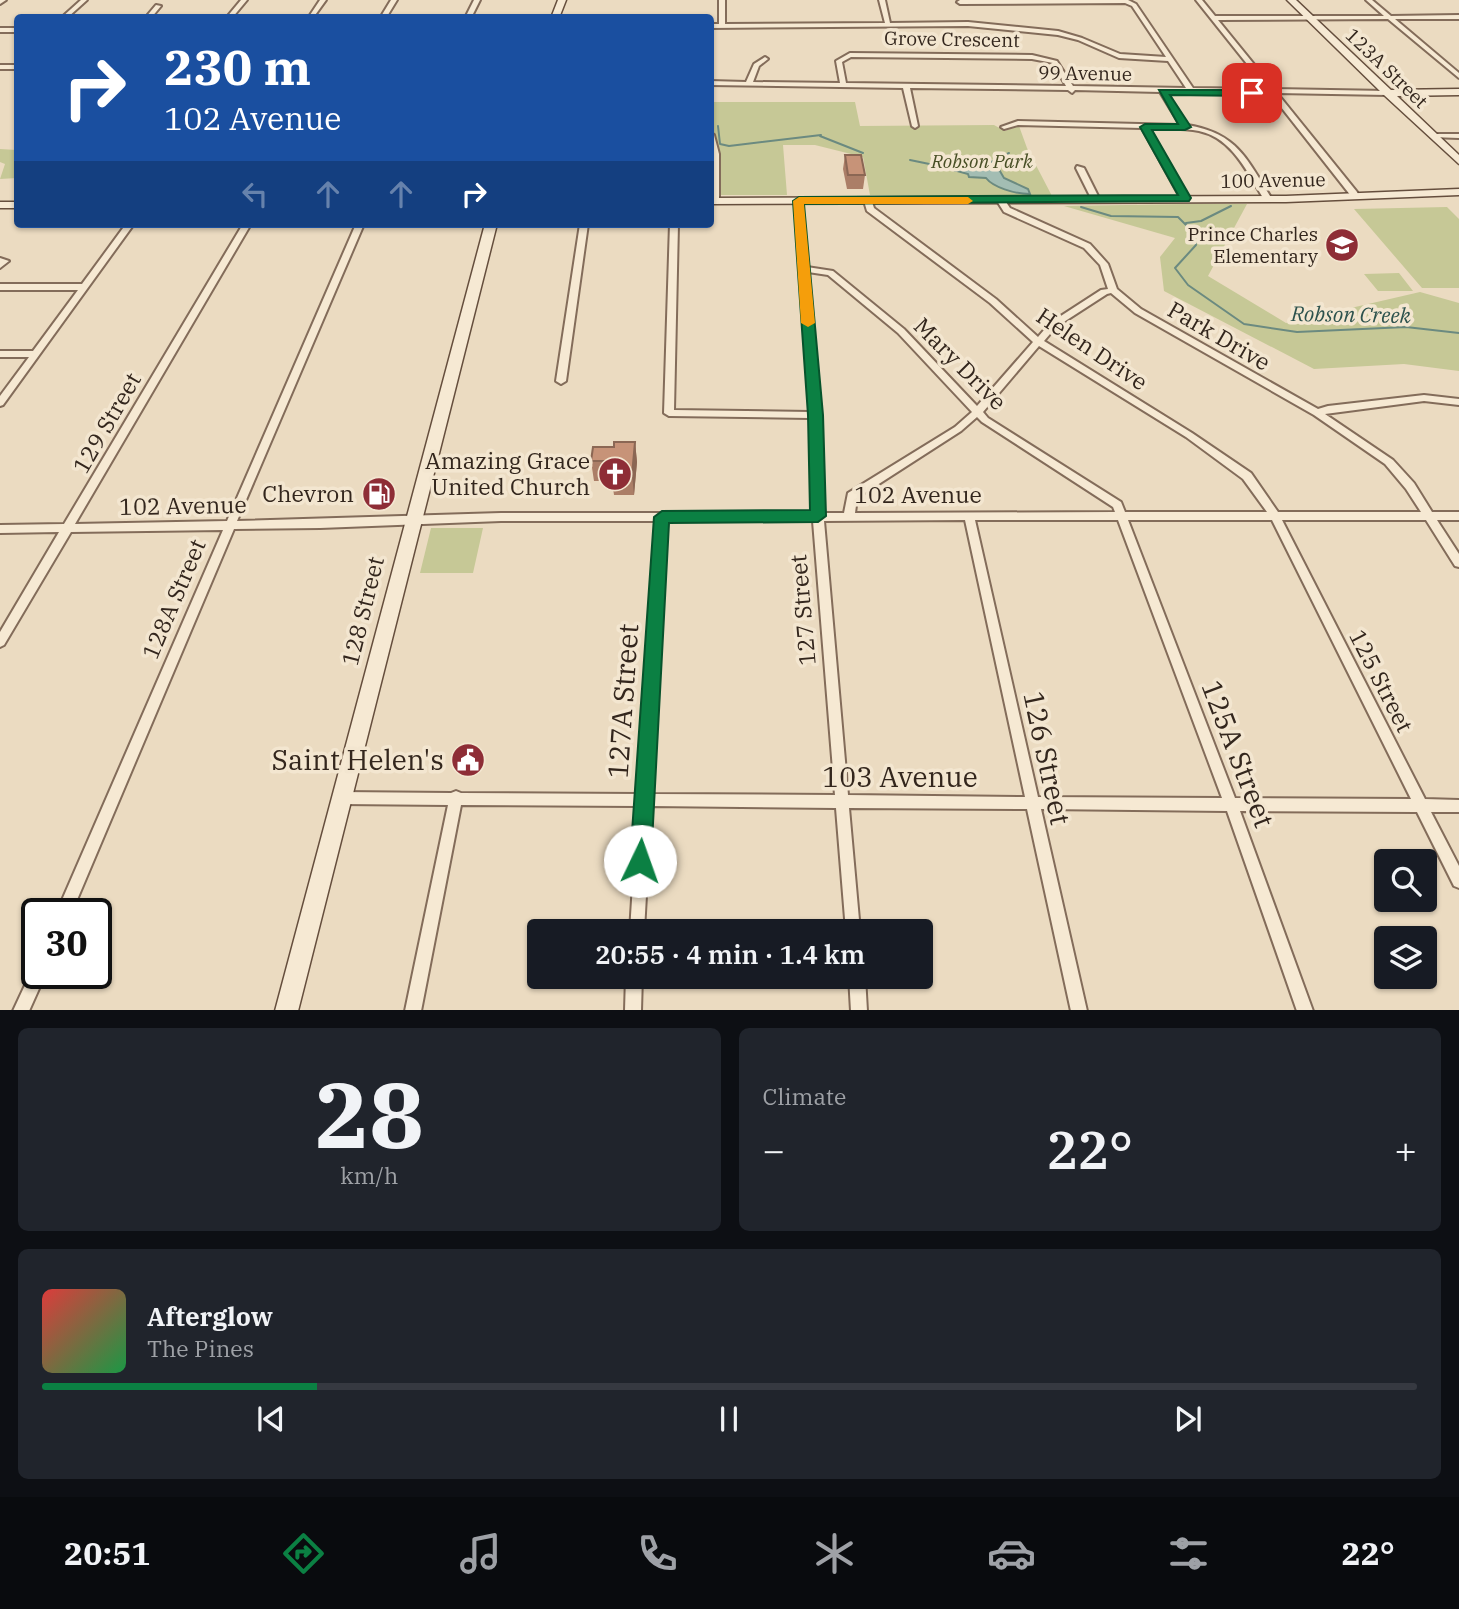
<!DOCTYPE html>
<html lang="en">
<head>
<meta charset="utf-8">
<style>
	body { margin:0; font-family:"IBM Plex Serif",serif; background:#20242c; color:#f1f3f6; height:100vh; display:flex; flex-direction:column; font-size:26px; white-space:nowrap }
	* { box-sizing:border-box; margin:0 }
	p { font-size:23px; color:#9ea1a6 }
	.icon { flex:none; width:38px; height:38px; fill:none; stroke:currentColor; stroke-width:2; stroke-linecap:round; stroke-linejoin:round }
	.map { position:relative; height:1010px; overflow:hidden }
	.details { display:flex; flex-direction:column; gap:18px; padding:18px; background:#0d0f14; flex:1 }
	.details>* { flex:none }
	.guide { position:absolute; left:14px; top:14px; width:700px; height:214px; border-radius:7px; box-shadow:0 2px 5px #0004; background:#1a4fa0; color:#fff; overflow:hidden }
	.fabs { position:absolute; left:1374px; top:849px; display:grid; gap:14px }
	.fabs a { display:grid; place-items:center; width:63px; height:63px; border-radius:7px; background:#171b24; box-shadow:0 2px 5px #0004; font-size:35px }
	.speed { position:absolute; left:21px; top:898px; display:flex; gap:14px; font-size:35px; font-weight:700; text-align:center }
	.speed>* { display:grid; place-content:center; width:91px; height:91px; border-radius:50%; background:#171b24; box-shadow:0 2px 5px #0004; line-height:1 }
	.speed .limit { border:4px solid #111; border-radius:10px; background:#fff; color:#111 }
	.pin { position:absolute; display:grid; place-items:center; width:60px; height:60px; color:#fff; margin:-30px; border-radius:14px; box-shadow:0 4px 10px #0006 }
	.me { position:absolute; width:77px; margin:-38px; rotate:3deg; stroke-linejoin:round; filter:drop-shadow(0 0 5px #0008) }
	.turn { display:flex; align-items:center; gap:24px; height:147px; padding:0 35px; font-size:32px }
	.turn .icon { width:91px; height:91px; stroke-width:2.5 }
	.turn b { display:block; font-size:49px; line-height:60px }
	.lanes { display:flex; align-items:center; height:66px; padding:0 35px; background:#0003; justify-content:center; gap:35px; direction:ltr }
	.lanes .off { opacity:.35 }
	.big { font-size:52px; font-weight:600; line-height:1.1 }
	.details .card { flex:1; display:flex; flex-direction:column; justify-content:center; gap:10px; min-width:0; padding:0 24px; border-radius:10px; background:#20242c }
	.details .dial { align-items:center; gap:0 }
	.dial b { font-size:91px; line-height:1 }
	.song { display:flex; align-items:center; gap:21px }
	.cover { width:84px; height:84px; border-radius:10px; background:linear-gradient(135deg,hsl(0 70% 55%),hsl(140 70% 35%)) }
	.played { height:7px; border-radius:4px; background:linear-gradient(90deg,#0b8043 20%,#363941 20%) }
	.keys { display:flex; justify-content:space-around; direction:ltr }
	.heat { display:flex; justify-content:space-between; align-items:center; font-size:38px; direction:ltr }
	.details .tiles { flex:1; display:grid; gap:18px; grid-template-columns:1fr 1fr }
	.card:last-child { grid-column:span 2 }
	.trip { position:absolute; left:527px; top:919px; width:406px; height:70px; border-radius:7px; background:#171b24; box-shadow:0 2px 5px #0004; font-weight:600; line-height:70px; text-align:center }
	.menu { display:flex; height:112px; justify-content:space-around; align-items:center; background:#090b0e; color:#9ea1a6 }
	.menu .icon { width:49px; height:49px }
	.menu .active { color:#0b8043 }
	.menu b { font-size:32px; color:#f1f3f6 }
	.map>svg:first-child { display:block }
	.green { fill:#c6c896 }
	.water { fill:#a3bdb3; stroke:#6b8a80; stroke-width:2 }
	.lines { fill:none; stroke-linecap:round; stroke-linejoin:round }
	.stream { stroke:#6b8a80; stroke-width:2 }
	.street-casing { stroke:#836c5a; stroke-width:4 }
	.secondary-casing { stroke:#654e3d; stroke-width:3 }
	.street { fill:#f6e9d3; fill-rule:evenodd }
	.secondary { fill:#f6e9d3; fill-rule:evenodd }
	.wall { fill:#ab7e67 }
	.shaded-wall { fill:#8b6754 }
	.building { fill:#c79378; stroke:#8b6754; stroke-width:2 }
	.route { fill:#0b8043; stroke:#07532c; stroke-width:2 }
	.slow { fill:#f59e0b }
	.labels { text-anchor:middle; stroke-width:7; stroke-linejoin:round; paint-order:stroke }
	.far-street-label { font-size:19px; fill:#33261d; stroke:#f3e6d0 }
	.far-park-label { font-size:19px; font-style:italic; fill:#484f25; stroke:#f3e6d0 }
	.far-poi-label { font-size:19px; fill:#33261d; stroke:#f3e6d0; text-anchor:end }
	.far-water-label { font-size:21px; font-style:italic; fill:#2d524d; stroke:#f3e6d0 }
	.street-label { font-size:23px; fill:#33261d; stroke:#f3e6d0 }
	.poi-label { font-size:23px; fill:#33261d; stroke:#f3e6d0; text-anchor:end }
	.near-street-label { font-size:28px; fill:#33261d; stroke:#f3e6d0 }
	.near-poi-label { font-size:28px; fill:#33261d; stroke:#f3e6d0; text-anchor:end }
</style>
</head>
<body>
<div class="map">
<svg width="1459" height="1011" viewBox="0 0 1459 1011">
	<rect width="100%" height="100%" fill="#ebdbc1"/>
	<!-- green -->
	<path class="green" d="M 711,102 L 855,102 L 860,126 L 994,125 L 1005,131 L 1019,126 L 1027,148 L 1052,196 L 870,195 L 863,157 L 815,145 L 783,145 L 787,195 L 720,195 L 718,142 L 711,142 Z
		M 0,149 L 17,150 L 17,178 L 0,179 L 5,164 L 0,162 Z
		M 1188,204 L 1247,204 L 1208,276 L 1286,323 L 1420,292 L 1459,303 L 1459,371 L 1404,364 L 1314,369 L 1164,291 L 1160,257 L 1175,238 L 1064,206 Z
		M 1447,207 L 1459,219 L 1459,288 L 1422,288 L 1354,209 Z
		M 1399,273 L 1413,291 L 1378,291 L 1364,274 Z
		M 431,528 L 483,528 L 473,573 L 420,573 Z"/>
	<!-- water -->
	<path class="water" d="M 981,162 L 997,166 L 1004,178 L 1028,189 L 1030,194 C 1014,194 993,187 986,178 L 969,177 L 968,174 L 939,166 L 958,167 Z"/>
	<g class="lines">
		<!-- stream -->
		<path class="stream" d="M 718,126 L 720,144 L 729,146 L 821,135
			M 820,136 L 863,153
			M 910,160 L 939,166
			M 989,163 L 1009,153
			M 1081,207 L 1111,216 L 1178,217 L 1193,232 L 1196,245 L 1175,268 L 1188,285 L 1244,324 L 1297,332 L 1406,327 L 1459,333
			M 1186,223 L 1201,221 L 1231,206"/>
		<!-- street casing -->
		<g class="street-casing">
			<path id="street" d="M 0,0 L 6,0 L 0,4 Z
				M 81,0 L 87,0 L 67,18 L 61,18 Z
				M 241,0 L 247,0 L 232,18 L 226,18 Z
				M 320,0 L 326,0 L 313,18 L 308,18 Z
				M 391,0 L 397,0 L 386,18 L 380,18 Z
				M 474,0 L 480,0 L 471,18 L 465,18 Z
				M 719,0 L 725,0 L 725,24 L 885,23 L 879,0 L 885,0 L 890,23 L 968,22 L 1058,31 L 1082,38 L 1120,54 L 1166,57 L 1132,6 L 1125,3 L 960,4 L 957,2 L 960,0 L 1128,0 L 1136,4 L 1193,88 L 1267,89 L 1196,0 L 1202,0 L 1215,16 L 1384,16 L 1366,0 L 1372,0 L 1391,16 L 1459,15 L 1459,19 L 1395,19 L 1459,73 L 1459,78 L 1388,19 L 1218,20 L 1274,89 L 1387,91 L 1390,93 L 1387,95 L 1277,93 L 1357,192 L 1358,194 L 1354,196 L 1351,196 L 1270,93 L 1195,92 L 1192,94 L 1189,92 L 1166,92 L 1187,125 C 1238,133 1247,160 1272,199 L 1265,201 C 1248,174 1233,138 1199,131 C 1183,128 1165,129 1149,128 L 1189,199 L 1185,201 L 1181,199 L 1142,128 L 1018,125 L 1004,129 L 1001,127 L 1018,121 L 1180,125 L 1160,92 L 1075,90 L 1072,93 L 1068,90 L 910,88 L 918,126 L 915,128 L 912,126 L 903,88 L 710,85 L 710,81 L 746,82 L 754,64 L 765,57 L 768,59 L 759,66 L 753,82 L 840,83 L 836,61 L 850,53 L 1032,55 L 1057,61 L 1073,86 L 1186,88 L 1168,61 L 1119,58 L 1078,40 L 1058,35 L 968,26 L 710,28 L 710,24 L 719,24 ZM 851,57 L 1032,59 L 1053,63 L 1066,86 L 846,83 L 842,62 Z
				M 156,5 L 161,6 L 151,18 L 145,18 Z
				M 0,28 L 18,28 L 18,32 L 0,32 Z
				M 0,65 L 18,65 L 18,69 L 0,69 Z
				M 711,133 L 714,135 L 719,154 L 719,201 L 715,203 L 711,201 Z
				M 1433,134 L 1459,134 L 1459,138 L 1431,137 L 1431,135 Z
				M 1077,166 L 1084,168 L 1100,200 L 1099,202 L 1092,200 L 1076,168 Z
				M 795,199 L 802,201 L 807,267 L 833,271 L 904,329 L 977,406 L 1033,342 L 990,303 L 867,211 L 864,201 L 865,199 L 871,199 L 874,208 L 996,299 L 1038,337 L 1050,323 L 1101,290 L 1108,289 L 1100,265 L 1084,248 L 1004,212 L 997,201 L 998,199 L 1004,199 L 1010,208 L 1090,244 L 1108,264 L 1117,289 L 1141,309 L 1318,409 L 1328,406 L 1424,395 L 1459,399 L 1459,405 L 1424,401 L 1325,414 L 1393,460 L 1414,483 L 1432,512 L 1459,512 L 1459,520 L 1437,520 L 1459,554 L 1459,567 L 1455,566 L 1426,520 L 1282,520 L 1425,799 L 1459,800 L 1459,812 L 1431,812 L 1459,866 L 1459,888 L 1454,886 L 1417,812 L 1240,811 L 1313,1011 L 1297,1011 L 1227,811 L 1041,809 L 1087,1011 L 1071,1011 L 1027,809 L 849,808 L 860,931 L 846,931 L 836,808 L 651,806 L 644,931 L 630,931 L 638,806 L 461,805 L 421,1011 L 405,1011 L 448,805 L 341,804 L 336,802 L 334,798 L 336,794 L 341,792 L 451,793 L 456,791 L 461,793 L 639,794 L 656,521 L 501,521 L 320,528 L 234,529 L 71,914 L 56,914 L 223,530 L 71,532 L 4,645 L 0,647 L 0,632 L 59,532 L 0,533 L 0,525 L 64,524 L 243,224 L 251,224 L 75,524 L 227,521 L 356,224 L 364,224 L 237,521 L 501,513 L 813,513 L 810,418 L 669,416 L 664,413 L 670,224 L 678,224 L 674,410 L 810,412 ZM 808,272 L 828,275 L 898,333 L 972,412 L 955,427 L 848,493 L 844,513 L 823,513 L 820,415 ZM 1111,293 L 1135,313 L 1314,415 L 1385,464 L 1406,489 L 1421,512 L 1278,512 L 1251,473 L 1192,433 L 1044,341 L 1056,327 L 1107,294 ZM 1039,346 L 1186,437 L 1243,479 L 1267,512 L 1125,512 L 1121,502 L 988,418 L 983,412 ZM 977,417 L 982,422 L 1113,507 L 1115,512 L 855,513 L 857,498 L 961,431 ZM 965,520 L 1025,797 L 848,795 L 824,521 ZM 975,520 L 1118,520 L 1222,798 L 1038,797 ZM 1128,520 L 1272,520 L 1411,799 L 1235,798 ZM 667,521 L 813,521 L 835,795 L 652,794 Z
				M 126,224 L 134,224 L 3,405 L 0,406 L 0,396 L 29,357 L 0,357 L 0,351 L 33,351 L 78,290 L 0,290 L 0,284 L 82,284 Z
				M 580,224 L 588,224 L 566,381 L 561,384 L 556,381 Z
				M 0,258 L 9,261 L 0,268 Z
				M 37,966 L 37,973 L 46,973 L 29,1011 L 13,1011 L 33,968 Z
				M 626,976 L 642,976 L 641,1011 L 625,1011 Z
				M 849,976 L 865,976 L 867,1011 L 851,1011 Z"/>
		</g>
		<!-- secondary casing -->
		<g class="secondary-casing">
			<path id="secondary" d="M 558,0 L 566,0 L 559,18 L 551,18 Z
				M 1287,0 L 1296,0 L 1391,90 L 1459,89 L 1459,95 L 1397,96 L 1459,155 L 1459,164 L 1384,95 Z
				M 1459,189 L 1459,195 L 1286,202 L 710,204 L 710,198 L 1286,196 Z
				M 0,202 L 18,202 L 18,208 L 0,208 Z
				M 485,224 L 497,224 L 298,1011 L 275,1011 Z"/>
		</g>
		<!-- street -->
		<use href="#street" class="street"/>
		<!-- secondary -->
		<use href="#secondary" class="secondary"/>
	</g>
	<!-- wall -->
	<path class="wall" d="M 845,155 L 865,175 L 863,189 L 847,189 L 843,169 Z
		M 635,442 L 637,462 L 634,495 L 614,495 L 612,481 L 594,481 L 591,461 L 614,447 Z"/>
	<!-- shaded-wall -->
	<path class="shaded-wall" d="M 635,442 L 637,462 L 634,495 L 632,475 Z"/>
	<!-- building -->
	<path class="building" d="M 845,155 L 861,155 L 865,175 L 848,175 Z
		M 614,442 L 635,442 L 632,475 L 612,475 L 613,461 L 591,461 L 593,447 L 614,447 Z"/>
	<!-- route -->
	<path class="route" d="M 1159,90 L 1252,90 L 1256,93 L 1252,96 L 1170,95 L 1191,127 L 1185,130 L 1152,130 L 1191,198 L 1189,201 L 804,204 L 823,415 L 826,516 L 818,522 L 669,523 L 651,861 L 648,869 L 640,872 L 633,869 L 630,861 L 654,517 L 662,511 L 810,510 L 808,415 L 793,201 L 799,197 L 1178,195 L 1140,127 L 1145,124 L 1178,124 Z"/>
	<!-- slow -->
	<path class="slow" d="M 799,197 L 968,197 L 973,201 L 968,204 L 804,204 L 815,323 L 808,327 L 801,323 L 793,201 Z"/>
	<!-- icons -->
	<defs>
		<g id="school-disc" transform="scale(1.75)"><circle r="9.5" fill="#8e2d36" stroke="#f3e6d0"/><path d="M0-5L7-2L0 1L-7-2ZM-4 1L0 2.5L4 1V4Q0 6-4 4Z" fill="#fff"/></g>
		<g id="church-disc" transform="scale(1.75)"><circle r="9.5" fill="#8e2d36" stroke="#f3e6d0"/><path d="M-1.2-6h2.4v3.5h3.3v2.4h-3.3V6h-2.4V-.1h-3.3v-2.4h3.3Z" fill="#fff"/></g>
		<g id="fuel-disc" transform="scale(1.75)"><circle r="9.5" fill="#8e2d36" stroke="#f3e6d0"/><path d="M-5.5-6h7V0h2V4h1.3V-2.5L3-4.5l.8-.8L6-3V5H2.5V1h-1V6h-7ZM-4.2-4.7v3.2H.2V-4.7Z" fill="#fff"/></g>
		<g id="civic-disc" transform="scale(1.75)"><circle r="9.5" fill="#8e2d36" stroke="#f3e6d0"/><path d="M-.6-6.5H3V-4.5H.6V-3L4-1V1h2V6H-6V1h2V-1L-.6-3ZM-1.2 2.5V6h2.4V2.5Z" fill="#fff"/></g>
	</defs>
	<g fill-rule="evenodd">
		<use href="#school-disc" x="1342" y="245"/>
		<use href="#church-disc" x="615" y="474"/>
		<use href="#fuel-disc" x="379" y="494"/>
		<use href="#civic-disc" x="468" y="760"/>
	</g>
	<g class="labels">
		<!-- far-street labels -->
		<g class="far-street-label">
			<text transform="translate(952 39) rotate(1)" y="7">Grove Crescent</text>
			<text transform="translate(1387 68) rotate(44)" y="7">123A Street</text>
			<text transform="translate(1085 73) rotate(1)" y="7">99 Avenue</text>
			<text transform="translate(1273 180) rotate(-1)" y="7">100 Avenue</text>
		</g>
		<!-- far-park labels -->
		<g class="far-park-label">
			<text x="982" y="168">Robson Park</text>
		</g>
		<!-- far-poi labels -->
		<g class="far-poi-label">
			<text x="1318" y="241">Prince Charles<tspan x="1318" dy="22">Elementary</tspan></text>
		</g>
		<!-- far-water labels -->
		<g class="far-water-label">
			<text transform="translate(1351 315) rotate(1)" y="7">Robson Creek</text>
		</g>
		<!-- street labels -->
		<g class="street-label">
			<text transform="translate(1219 336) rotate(30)" y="8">Park Drive</text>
			<text transform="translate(1092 349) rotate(34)" y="8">Helen Drive</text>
			<text transform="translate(960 364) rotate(45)" y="8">Mary Drive</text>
			<text transform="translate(107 423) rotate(-60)" y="8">129 Street</text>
			<text x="918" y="503">102 Avenue</text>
			<text transform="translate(183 506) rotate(-1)" y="8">102 Avenue</text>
			<text transform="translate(174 599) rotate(-67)" y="8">128A Street</text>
			<text transform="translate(803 610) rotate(-95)" y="8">127 Street</text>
			<text transform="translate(363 611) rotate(-76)" y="8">128 Street</text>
			<text transform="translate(1381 681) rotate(63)" y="8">125 Street</text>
		</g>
		<!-- poi labels -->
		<g class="poi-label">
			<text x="590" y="469">Amazing Grace<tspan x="590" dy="26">United Church</tspan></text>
			<text x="354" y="502">Chevron</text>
		</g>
		<!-- near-street labels -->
		<g class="near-street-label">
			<text transform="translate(623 701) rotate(-86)" y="10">127A Street</text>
			<text transform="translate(1238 754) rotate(69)" y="10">125A Street</text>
			<text transform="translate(1047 758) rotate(78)" y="10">126 Street</text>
			<text x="900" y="787">103 Avenue</text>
		</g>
		<!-- near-poi labels -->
		<g class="near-poi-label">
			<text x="444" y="770">Saint Helen's</text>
		</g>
	</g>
</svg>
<div class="fabs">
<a><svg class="icon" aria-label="search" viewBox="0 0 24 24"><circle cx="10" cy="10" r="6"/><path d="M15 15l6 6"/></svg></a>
<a><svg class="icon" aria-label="layers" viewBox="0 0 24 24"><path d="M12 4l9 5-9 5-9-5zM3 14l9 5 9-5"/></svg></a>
</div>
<div class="speed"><div class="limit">30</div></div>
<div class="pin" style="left:1252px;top:93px;background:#d93025"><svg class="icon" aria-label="arrive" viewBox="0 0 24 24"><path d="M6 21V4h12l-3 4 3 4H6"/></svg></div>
<svg class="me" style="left:640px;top:861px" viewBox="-20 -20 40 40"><circle r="19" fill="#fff"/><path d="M0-13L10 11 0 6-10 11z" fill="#0b8043"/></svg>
<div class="trip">20:55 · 4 min · 1.4 km</div>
<div class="guide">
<div class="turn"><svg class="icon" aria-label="right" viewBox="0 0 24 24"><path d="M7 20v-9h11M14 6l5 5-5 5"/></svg><div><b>230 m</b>102 Avenue</div></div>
<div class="lanes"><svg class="icon off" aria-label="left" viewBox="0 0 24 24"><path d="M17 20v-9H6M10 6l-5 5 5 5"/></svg><svg class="icon off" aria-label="ahead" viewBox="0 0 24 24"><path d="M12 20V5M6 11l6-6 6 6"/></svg><svg class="icon off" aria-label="ahead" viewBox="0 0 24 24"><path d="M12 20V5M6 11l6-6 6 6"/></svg><svg class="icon" aria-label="right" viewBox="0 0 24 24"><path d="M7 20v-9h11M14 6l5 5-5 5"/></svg></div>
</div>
</div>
<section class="details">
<div class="tiles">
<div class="card dial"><b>28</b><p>km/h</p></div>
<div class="card"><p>Climate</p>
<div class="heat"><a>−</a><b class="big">22°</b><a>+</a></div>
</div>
<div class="card">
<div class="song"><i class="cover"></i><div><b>Afterglow</b><p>The Pines</p></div></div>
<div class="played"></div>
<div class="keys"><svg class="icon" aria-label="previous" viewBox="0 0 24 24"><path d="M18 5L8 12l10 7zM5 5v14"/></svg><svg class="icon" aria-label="pause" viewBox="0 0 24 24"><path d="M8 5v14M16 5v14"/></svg><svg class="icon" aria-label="next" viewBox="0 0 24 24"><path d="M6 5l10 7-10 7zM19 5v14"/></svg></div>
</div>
</div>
</section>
<nav class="menu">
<b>20:51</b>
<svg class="icon active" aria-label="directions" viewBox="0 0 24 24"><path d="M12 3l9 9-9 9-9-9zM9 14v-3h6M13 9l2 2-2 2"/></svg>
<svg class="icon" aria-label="music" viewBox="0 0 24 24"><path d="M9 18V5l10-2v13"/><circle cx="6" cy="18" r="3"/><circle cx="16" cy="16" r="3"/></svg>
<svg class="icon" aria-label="phone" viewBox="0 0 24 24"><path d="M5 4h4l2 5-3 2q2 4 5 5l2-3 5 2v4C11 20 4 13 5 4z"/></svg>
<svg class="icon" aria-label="climate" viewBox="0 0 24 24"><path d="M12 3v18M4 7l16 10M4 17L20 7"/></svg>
<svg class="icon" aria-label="car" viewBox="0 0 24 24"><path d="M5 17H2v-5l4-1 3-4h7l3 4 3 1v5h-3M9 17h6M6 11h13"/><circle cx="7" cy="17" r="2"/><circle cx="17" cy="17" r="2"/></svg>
<svg class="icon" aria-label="filters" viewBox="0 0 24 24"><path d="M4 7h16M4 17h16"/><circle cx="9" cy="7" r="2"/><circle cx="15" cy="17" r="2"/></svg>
<b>22°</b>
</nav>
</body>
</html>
